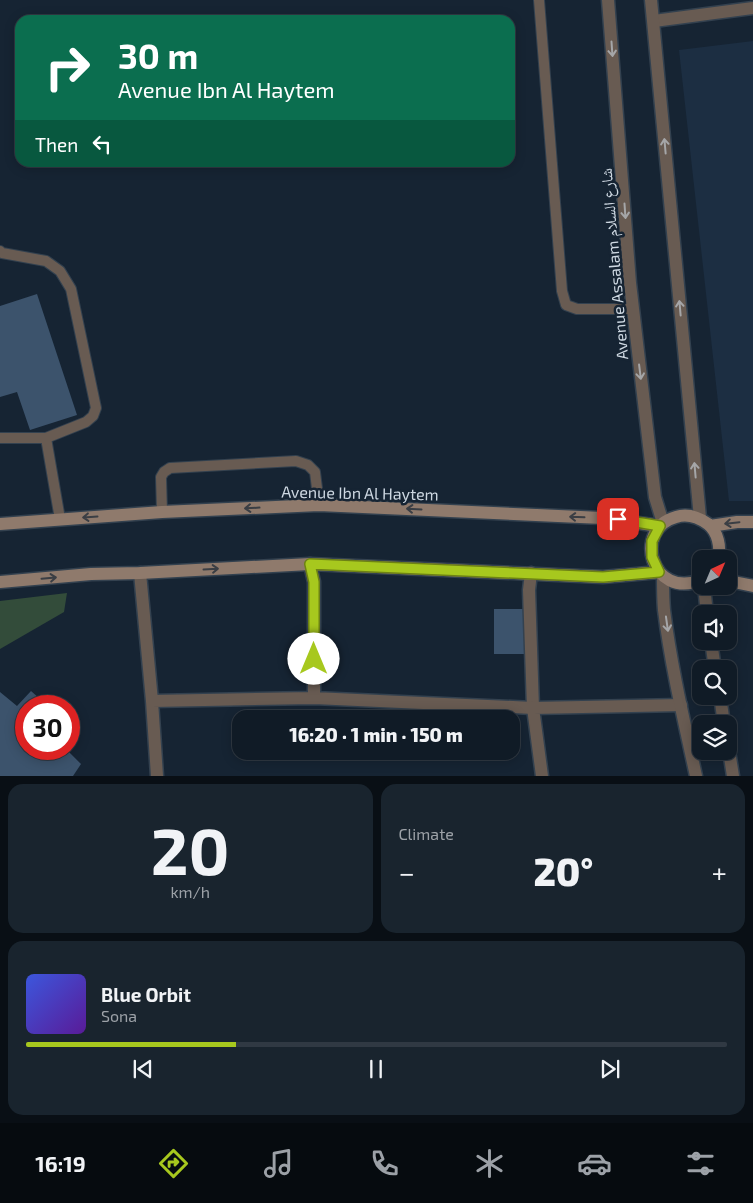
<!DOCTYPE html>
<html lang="en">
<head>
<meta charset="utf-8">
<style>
	body { margin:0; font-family:"Exo 2","Noto Naskh Arabic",sans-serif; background:#19242e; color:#f1f3f6; height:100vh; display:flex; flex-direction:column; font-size:19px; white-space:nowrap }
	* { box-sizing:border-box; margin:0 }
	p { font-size:16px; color:#9ca1a7 }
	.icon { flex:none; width:28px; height:28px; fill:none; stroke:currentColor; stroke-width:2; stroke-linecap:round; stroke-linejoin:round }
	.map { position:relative; height:776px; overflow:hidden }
	.details { display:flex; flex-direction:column; gap:8px; padding:8px; background:#090f15; flex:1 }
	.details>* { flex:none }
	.guide { position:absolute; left:15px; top:15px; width:500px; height:152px; border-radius:15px; box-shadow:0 2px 12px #0003,0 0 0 1px #303943; background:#0b6e4f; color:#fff; overflow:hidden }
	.needle { width:32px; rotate:44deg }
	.fabs { position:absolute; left:692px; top:550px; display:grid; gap:10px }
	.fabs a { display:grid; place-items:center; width:45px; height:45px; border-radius:10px; background:#101b26; box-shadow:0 2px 12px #0003,0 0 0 1px #303943; font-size:25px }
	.speed { position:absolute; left:15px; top:695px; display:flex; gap:10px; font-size:25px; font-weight:700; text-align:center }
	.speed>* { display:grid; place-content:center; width:65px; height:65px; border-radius:50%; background:#101b26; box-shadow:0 2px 12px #0003,0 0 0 1px #303943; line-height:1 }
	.speed .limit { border:8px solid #d22; background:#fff; color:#111 }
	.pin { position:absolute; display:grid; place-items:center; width:42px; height:42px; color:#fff; margin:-21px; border-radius:10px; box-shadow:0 2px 8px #0006 }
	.me { position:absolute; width:55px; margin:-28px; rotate:0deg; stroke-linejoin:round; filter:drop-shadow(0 0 4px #0008) }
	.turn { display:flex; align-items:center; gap:18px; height:105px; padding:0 20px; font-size:22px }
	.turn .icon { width:65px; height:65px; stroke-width:2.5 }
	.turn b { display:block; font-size:35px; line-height:42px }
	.then { display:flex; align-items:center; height:48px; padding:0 20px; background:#0003; gap:10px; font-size:19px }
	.big { font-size:38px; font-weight:800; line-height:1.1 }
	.details .card { flex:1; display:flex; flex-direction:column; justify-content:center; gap:8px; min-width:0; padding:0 18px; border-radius:15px; background:#19242e }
	.details .dial { align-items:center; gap:0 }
	.dial b { font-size:65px; line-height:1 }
	.song { display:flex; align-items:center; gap:15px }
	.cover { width:60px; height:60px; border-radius:8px; background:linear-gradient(135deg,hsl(230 70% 55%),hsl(270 70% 35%)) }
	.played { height:5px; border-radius:2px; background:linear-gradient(90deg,#a7c81e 30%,#303943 30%) }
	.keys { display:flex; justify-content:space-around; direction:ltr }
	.heat { display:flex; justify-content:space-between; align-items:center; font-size:28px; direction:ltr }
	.details .tiles { flex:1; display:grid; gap:8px; grid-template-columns:1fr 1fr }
	.card:last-child { grid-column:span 2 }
	.trip { position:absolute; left:232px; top:710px; width:288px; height:50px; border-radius:15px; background:#101b26; box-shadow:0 2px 12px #0003,0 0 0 1px #303943; font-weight:800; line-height:50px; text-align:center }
	.menu { display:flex; height:80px; justify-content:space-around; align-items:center; background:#060b0f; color:#9ca1a7 }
	.menu .icon { width:35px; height:35px }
	.menu .on { color:#a7c81e }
	.menu b { font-size:22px; color:#f1f3f6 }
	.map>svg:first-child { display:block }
	.built { fill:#1c2e42 }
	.green { fill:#334c3a }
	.building { fill:#3c536c }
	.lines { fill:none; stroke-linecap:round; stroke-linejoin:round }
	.service-casing { stroke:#33414f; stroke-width:12 }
	.pedestrian-casing { stroke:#33414f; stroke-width:15 }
	.minor-casing { stroke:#33414f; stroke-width:15 }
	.tertiary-casing { stroke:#33414f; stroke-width:15 }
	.secondary-casing { stroke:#33414f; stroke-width:15 }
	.service { stroke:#685b52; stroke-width:10 }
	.pedestrian { stroke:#685b52; stroke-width:12 }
	.minor { stroke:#685b52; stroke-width:12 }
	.tertiary { stroke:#685b52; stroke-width:12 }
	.secondary { stroke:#8f7a6c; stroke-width:12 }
	.oneway { stroke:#a5a6a8 }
	.oneway2 { stroke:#3a3e44 }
	.route-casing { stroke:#6d8214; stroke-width:12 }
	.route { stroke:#a7c81e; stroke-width:9 }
	.labels { text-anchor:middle; stroke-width:5; stroke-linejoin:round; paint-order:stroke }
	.street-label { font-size:16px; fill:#ced8e2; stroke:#162433 }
</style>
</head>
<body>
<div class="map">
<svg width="753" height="776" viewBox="0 0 753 776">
	<rect width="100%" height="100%" fill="#162433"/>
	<!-- built -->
	<path class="built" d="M 753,41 L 753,501 L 729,501 L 679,50 Z"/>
	<!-- green -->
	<path class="green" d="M 67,593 L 64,612 L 0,649 L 0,601 Z"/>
	<!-- building -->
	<path class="building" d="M 37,294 L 77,415 L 30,430 L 17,392 L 0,397 L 0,306 Z
		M 494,609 L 524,609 L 525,654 L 494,654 Z
		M 31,691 L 48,706 L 26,706 L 26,749 L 66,749 L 81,764 L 73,776 L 0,776 L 0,692 L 17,706 Z"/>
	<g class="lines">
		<!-- service casing -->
		<g class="service-casing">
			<path id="service" d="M 539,0 L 562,291 L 566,305 L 577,309 L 633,309
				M 0,251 L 2,253 L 46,261 L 60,271 L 71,289 L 96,408 L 93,416 L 86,422 L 46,438 L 0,438
				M 46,438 L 60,519
				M 162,512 L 161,477 L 164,472 L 170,468 L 296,461 L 308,465 L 315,472 L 319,505"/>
		</g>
		<!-- pedestrian casing -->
		<g class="pedestrian-casing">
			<path id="pedestrian" d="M 531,573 L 529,590 L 533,708"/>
		</g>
		<!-- minor casing -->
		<g class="minor-casing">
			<path id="minor" d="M 654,21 L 753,8
				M 310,564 L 314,582 L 314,698
				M 140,573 L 152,701 L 157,776
				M 152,701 L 314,698 L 533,708 L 681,705
				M 533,708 L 542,776"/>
		</g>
		<!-- tertiary casing -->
		<g class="tertiary-casing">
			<path id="tertiary" d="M 608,0 L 630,283 L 655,497 L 663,523
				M 651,0 L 700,518
				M 663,576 C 663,587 663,599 664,610 C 671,666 684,721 696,776
				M 704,586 L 707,614
				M 711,641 L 715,669
				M 720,696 L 724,724
				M 729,751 L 733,776"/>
		</g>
		<!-- secondary casing -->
		<g class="secondary-casing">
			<path id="secondary" d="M 0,524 L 162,512 L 319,505 L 602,518 L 660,526
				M 710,526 L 737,522 L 753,522
				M 701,580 C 651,600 632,529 676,517 C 688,513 698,517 708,524 C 718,532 721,547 718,559
				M 729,581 L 753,586
				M 0,582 L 91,574 L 140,573 L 310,564 L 603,577 L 659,572"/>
		</g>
		<!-- service -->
		<use href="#service" class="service"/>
		<!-- pedestrian -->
		<use href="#pedestrian" class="pedestrian"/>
		<!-- minor -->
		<use href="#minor" class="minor"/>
		<!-- tertiary -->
		<use href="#tertiary" class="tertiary"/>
		<!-- secondary -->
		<use href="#secondary" class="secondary"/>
	</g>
	<!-- one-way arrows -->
	<defs><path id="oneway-shaft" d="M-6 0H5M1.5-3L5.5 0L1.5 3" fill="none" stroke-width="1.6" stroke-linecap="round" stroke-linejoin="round" transform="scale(1.25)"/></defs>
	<g class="oneway">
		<use href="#oneway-shaft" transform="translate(612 49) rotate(86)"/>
		<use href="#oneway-shaft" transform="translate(665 146) rotate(-95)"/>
		<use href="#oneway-shaft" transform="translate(625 211) rotate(86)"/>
		<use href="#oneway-shaft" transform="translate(680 308) rotate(-95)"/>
		<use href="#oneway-shaft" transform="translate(640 372) rotate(83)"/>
		<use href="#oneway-shaft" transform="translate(695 470) rotate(-95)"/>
		<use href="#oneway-shaft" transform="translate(667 624) rotate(82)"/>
	</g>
	<g class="oneway2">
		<use href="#oneway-shaft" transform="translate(252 508) rotate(177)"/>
		<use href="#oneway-shaft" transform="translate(414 509) rotate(-177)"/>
		<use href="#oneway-shaft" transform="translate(90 517) rotate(176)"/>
		<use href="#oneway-shaft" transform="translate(577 517) rotate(-178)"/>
		<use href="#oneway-shaft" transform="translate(732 523) rotate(174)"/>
		<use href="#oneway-shaft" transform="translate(211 569) rotate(-3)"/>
		<use href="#oneway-shaft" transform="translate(49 578) rotate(-5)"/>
	</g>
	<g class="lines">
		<!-- route casing -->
		<g class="route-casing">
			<path id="route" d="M 314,659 L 314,582 L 310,564 L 603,577 L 659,572 L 652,557 L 652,541 L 660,526 L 618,519"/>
		</g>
		<!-- route -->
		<use href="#route" class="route"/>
	</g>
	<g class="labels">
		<!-- street labels -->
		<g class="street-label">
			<text transform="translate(614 264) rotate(-95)" y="6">Avenue Assalam شارع السلام</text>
			<text transform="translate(360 493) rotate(1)" y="6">Avenue Ibn Al Haytem</text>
		</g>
	</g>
</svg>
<div class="fabs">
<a><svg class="needle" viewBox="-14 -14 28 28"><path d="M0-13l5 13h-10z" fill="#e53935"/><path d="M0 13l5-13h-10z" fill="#9ca1a7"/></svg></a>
<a><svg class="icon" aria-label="sound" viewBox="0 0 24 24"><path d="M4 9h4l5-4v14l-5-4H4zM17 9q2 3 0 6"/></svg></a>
<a><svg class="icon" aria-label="search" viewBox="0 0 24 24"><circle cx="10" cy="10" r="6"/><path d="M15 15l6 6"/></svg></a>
<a><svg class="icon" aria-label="layers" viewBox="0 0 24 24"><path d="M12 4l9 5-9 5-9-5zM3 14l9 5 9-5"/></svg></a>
</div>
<div class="speed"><div class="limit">30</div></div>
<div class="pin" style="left:618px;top:519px;background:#d93025"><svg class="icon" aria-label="arrive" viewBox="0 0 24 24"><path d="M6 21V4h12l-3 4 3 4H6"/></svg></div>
<svg class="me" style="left:314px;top:659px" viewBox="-20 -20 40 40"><circle r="19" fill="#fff"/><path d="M0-13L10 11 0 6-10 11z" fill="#a7c81e"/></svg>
<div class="trip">16:20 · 1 min · 150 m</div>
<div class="guide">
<div class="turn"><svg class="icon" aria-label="right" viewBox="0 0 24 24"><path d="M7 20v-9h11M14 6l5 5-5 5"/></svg><div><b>30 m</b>Avenue Ibn Al Haytem</div></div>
<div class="then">Then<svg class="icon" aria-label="left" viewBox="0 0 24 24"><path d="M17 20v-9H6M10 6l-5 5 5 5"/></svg></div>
</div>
</div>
<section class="details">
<div class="tiles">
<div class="card dial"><b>20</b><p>km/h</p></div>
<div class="card"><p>Climate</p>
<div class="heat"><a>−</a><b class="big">20°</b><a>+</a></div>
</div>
<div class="card">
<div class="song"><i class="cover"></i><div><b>Blue Orbit</b><p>Sona</p></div></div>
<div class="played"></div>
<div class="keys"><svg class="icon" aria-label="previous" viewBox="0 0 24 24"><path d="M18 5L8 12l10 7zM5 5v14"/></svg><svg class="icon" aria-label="pause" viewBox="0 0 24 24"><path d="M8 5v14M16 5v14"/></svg><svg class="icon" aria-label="next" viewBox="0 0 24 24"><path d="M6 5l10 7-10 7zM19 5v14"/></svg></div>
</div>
</div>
</section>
<nav class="menu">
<b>16:19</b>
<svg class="icon on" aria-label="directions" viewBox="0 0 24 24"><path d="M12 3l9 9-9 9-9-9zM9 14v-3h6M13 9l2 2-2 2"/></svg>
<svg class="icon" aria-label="music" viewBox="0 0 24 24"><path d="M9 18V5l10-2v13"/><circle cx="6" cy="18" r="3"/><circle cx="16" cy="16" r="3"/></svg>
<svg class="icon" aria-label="phone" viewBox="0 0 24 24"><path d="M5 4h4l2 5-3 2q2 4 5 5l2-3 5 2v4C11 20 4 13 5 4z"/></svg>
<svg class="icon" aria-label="climate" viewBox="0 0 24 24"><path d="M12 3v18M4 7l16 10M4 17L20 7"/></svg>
<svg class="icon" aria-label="car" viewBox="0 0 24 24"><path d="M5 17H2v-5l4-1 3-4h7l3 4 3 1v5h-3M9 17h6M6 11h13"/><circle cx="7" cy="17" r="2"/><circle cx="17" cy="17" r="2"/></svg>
<svg class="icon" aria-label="filters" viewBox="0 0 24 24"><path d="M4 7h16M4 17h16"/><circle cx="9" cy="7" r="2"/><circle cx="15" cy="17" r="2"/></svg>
</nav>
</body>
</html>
